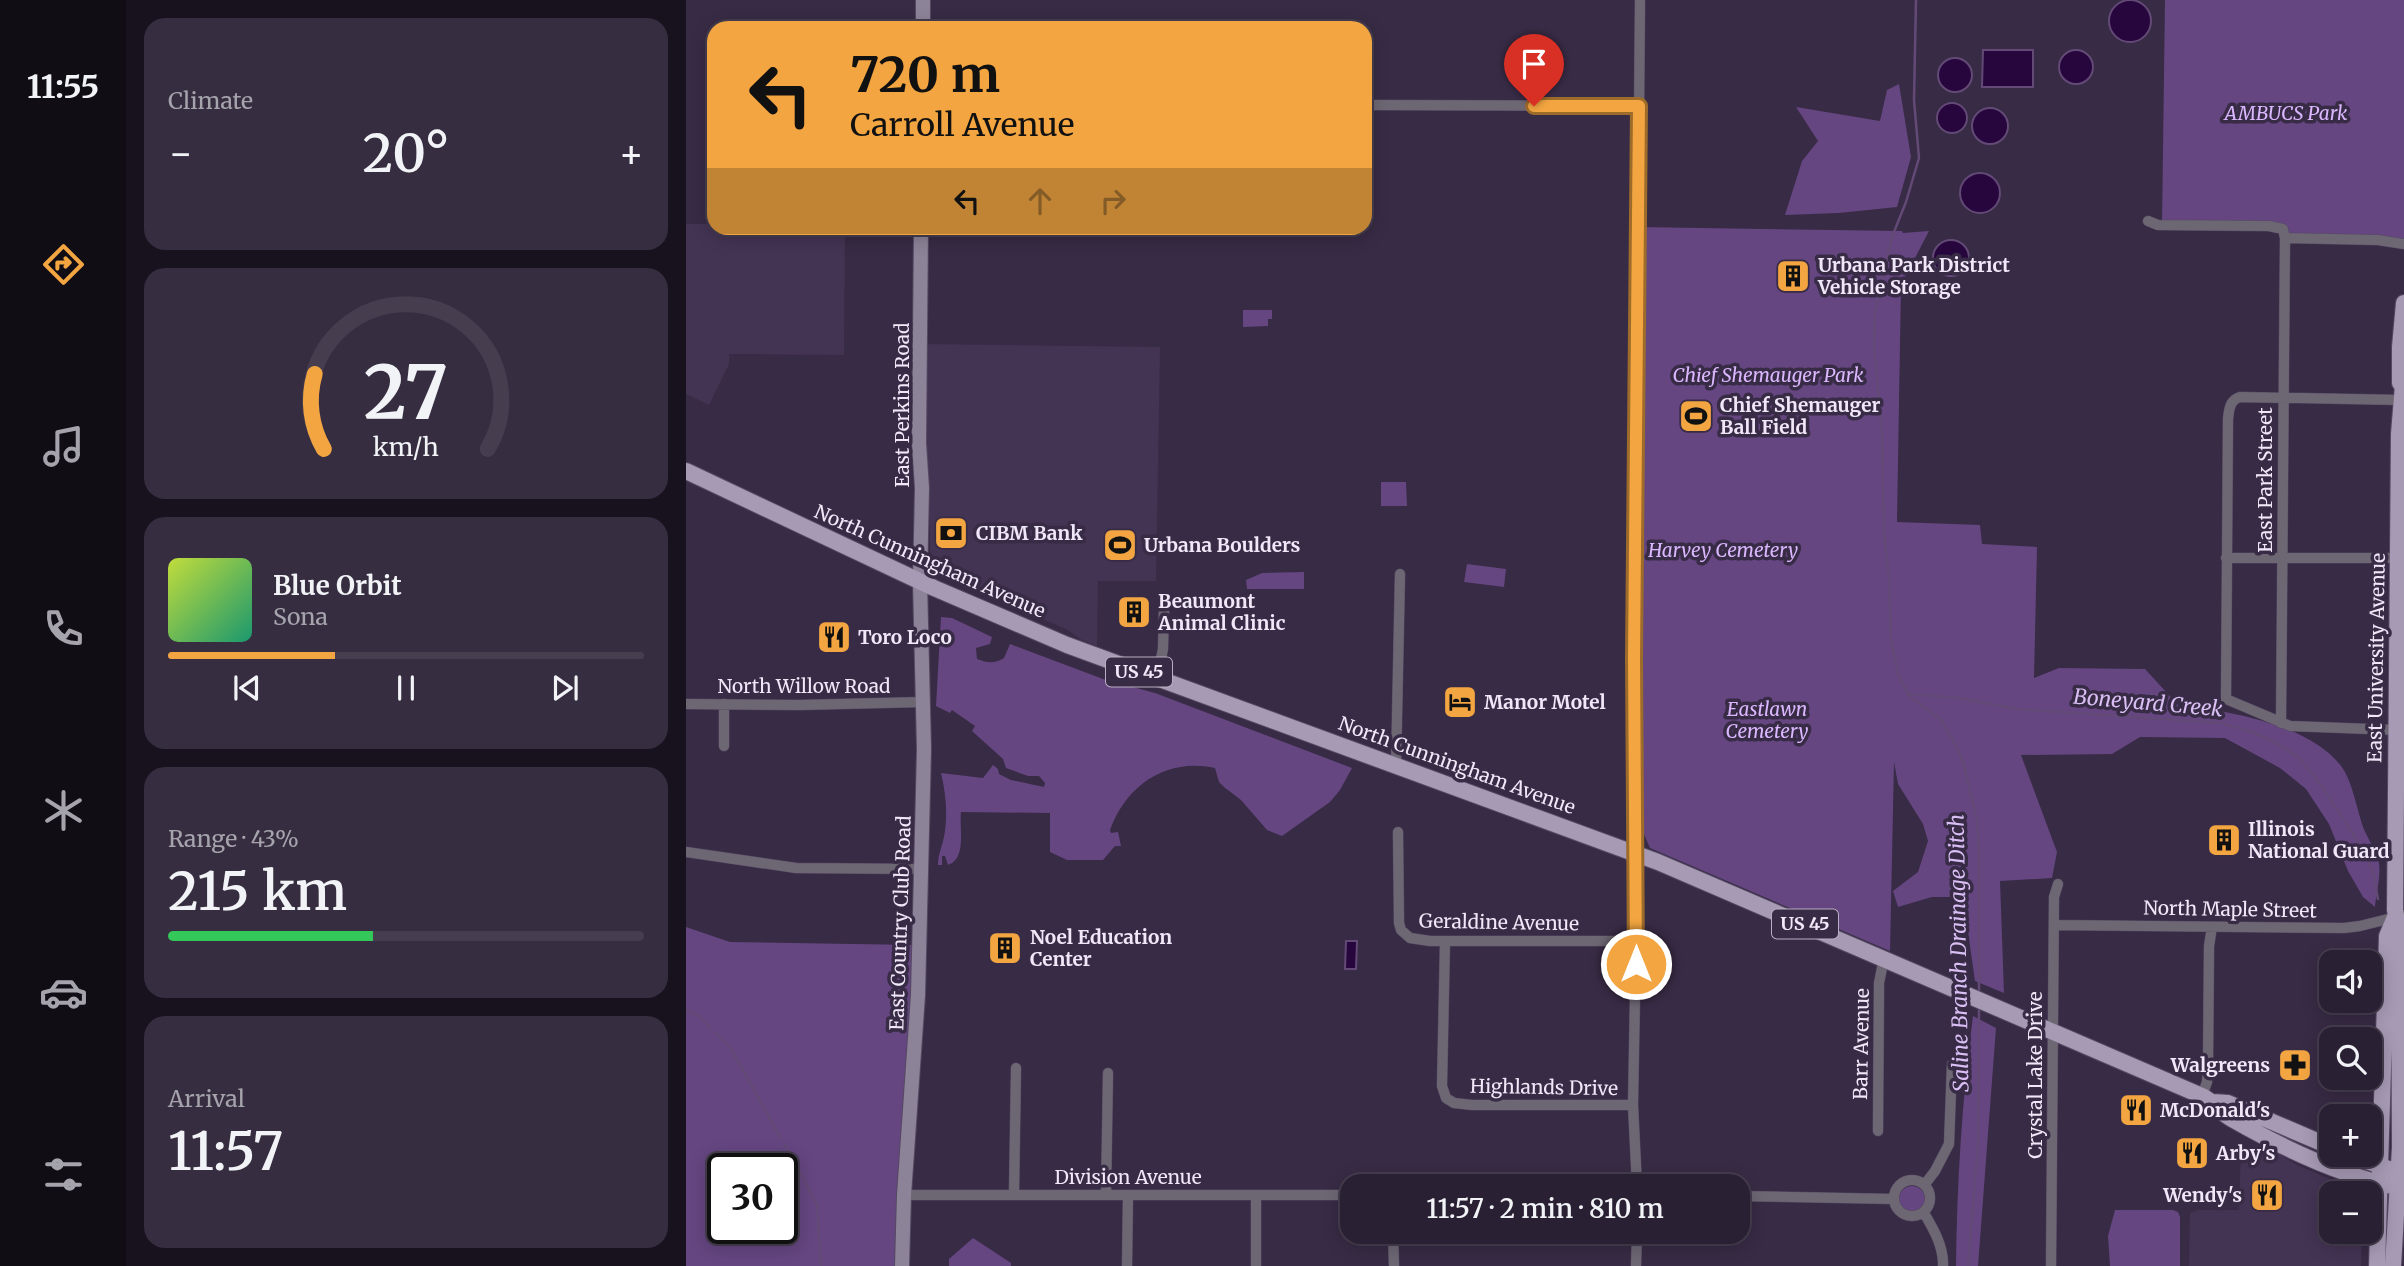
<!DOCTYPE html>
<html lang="en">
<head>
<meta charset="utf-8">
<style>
	body { margin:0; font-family:Merriweather,serif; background:#362d40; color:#f1f3f6; height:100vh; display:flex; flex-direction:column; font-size:26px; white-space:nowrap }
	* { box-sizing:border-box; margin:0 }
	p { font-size:23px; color:#a5a3ac }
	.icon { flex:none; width:38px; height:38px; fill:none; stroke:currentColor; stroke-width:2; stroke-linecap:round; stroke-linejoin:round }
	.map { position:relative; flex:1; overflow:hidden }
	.drawer { display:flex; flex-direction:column; gap:18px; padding:18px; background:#17121d; width:560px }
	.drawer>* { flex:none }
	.hud { position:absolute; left:21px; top:21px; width:665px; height:214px; border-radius:21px; box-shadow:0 4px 18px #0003,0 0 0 2px #463e4f; background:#f2a541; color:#111; overflow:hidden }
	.tools { position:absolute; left:1633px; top:950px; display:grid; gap:14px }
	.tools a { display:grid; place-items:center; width:63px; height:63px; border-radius:14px; background:#2a2034; box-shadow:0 4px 18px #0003,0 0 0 2px #463e4f; font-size:35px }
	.speed { position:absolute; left:21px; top:1153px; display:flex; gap:14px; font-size:35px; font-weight:700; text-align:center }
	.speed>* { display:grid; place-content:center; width:91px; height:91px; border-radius:50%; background:#2a2034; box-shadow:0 4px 18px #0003,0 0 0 2px #463e4f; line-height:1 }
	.speed .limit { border:4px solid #111; border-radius:10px; background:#fff; color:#111 }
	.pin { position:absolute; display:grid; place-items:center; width:60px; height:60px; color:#fff; margin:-72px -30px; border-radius:50% 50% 50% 0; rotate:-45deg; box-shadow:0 0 7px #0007 }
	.pin .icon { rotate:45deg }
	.me { position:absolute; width:77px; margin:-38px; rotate:0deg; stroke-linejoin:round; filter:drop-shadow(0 0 5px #0008) }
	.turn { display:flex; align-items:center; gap:24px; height:147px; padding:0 28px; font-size:32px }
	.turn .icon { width:91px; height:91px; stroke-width:2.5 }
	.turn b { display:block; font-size:49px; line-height:60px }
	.lanes { display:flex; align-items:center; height:66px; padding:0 28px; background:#0003; justify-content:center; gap:35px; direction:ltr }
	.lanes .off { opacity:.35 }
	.big { font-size:52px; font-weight:600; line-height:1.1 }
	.drawer .widget { flex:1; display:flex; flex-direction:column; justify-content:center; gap:10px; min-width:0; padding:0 24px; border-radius:21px; background:#362d40 }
	.drawer .dial { align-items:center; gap:0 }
	.dial svg { height:182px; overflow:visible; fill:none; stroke:#463e4f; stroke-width:7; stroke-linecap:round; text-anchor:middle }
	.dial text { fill:#f1f3f6; stroke:none }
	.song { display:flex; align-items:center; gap:21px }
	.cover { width:84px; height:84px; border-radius:10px; background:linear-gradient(135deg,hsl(70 70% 55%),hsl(160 70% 35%)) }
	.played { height:7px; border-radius:4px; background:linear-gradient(90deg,#f2a541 35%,#463e4f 35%) }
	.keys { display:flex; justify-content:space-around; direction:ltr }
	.heat { display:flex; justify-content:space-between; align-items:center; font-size:38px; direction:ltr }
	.charge { height:10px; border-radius:5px; background:linear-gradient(90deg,#34c759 43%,#463e4f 0) }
	.trip { position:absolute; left:654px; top:1174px; width:410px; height:70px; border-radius:21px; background:#2a2034; box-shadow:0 4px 18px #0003,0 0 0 2px #463e4f; font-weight:600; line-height:70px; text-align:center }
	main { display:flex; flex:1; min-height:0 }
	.tab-bar { display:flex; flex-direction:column; width:126px; justify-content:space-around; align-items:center; background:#110d15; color:#a5a3ac }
	.tab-bar .icon { width:49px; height:49px }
	.tab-bar .selected { color:#f2a541 }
	.tab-bar b { font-size:32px; color:#f1f3f6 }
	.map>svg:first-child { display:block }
	.built { fill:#443454 }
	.green { fill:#654681; fill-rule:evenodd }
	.water { fill:#27063e; stroke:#634a76; stroke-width:2 }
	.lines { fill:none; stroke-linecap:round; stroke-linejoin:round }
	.stream { stroke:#634a76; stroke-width:2.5 }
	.street-casing { stroke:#554962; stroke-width:11 }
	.secondary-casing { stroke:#554962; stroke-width:16 }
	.primary-casing { stroke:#554962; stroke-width:18 }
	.street { stroke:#6d6774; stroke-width:10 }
	.secondary { stroke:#8d8398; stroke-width:14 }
	.primary { stroke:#a69ab4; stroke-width:16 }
	.route-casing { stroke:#9d6b2a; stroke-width:18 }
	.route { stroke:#f2a541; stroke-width:12 }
	.labels { text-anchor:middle; stroke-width:7; stroke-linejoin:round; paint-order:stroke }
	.shield { fill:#382b45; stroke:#b9afc3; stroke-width:2 }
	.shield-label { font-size:18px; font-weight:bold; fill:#f0e8f9 }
	.park-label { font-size:19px; font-style:italic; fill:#dab7fe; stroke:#382b45 }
	.poi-label { font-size:19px; font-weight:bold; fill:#f0e8f9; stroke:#382b45; text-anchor:start }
	.street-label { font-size:19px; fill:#f0e8f9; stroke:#382b45 }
	.water-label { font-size:21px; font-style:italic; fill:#d9bff4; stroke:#382b45 }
</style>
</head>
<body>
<main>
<nav class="tab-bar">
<b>11:55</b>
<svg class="icon selected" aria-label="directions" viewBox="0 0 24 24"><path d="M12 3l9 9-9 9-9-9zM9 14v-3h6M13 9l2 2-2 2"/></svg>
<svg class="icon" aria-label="music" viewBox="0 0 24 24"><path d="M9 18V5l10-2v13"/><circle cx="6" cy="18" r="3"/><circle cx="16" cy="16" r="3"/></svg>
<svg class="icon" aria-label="phone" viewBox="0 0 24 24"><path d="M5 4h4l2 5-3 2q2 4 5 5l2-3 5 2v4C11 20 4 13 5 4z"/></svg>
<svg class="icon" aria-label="climate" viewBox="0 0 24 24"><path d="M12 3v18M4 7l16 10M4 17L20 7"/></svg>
<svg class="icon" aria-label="car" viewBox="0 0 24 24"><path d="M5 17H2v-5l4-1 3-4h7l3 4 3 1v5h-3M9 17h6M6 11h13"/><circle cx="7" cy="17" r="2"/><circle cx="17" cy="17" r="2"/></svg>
<svg class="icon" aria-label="filters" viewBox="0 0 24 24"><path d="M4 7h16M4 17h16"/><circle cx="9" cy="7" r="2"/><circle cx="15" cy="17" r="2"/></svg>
</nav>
<section class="drawer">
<div class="widget"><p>Climate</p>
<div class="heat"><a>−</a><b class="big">20°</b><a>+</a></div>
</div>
<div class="widget dial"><svg viewBox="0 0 100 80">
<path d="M14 69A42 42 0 1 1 86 69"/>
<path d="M14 69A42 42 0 0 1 10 36" stroke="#f2a541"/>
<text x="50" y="56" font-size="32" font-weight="700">27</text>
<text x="50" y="72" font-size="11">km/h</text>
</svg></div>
<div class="widget">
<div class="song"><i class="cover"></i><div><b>Blue Orbit</b><p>Sona</p></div></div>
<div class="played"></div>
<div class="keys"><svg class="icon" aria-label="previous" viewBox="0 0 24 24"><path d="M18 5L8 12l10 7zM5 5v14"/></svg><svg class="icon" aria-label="pause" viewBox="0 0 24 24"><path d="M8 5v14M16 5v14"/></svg><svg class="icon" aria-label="next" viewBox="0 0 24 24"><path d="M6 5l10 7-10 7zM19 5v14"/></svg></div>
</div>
<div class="widget"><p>Range · 43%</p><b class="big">215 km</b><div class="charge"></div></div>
<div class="widget"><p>Arrival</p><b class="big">11:57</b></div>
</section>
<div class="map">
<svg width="1718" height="1266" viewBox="0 0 1718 1266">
	<rect width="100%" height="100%" fill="#382b45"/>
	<!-- built -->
	<path class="built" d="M 0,224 L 28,224 L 28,228 L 159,228 L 158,355 L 43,354 L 43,364 L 23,405 L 0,394 Z
		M 237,344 L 474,347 L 470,581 L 412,581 L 411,646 L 394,639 L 380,629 L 259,577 L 247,564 L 244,550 L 243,484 L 236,427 Z
		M 1579,1145 L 1611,1165 L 1668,1189 L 1671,1193 L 1645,1194 L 1645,1232 L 1676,1232 L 1675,1266 L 1503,1266 L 1504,1213 L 1512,1210 L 1553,1210 L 1555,1152 L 1560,1146 Z"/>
	<!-- green -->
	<path class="green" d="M 1479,0 L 1718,0 L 1718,244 L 1599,238 L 1597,229 L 1476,223 Z
		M 1213,84 L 1225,157 L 1211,207 L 1153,213 L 1099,215 L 1116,161 L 1132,141 L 1110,107 L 1194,121 L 1201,90 Z
		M 951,227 L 1216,231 L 1217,233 L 1243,231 L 1215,285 L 1211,522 L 1294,525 L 1296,544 L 1351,547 L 1348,678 L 1373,668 L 1459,669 L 1493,706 C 1542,710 1632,726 1659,772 C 1667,787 1671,808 1676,824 C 1680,837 1691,850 1693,864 C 1695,876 1690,894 1689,907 L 1677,897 L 1662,871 L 1643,824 L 1620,789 L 1594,768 L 1539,738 L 1454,737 L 1426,754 L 1335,755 L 1371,852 L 1366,878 L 1314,881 L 1318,993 L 1289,981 L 1277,897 L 1246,897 L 1212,907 L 1207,891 L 1232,872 L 1242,841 L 1237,824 L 1212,784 L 1208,762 L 1204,951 L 964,848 L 957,832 L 953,702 Z
		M 557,310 L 586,310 L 586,319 L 582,319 L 582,326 L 557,327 Z
		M 695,482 L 720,482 L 721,506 L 695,506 Z
		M 781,564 L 820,569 L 818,587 L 778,582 Z
		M 618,572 L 618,589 L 561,589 L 560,580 L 576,573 Z
		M 255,617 L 266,618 L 306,637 L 304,644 L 290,648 L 291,659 C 302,663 308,664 318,658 L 324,644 L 417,679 L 469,693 L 666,768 L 654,790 L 644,802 L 596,836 L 581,830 L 555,800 L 538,787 L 533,782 L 529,768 C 481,758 441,784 424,830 L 425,833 L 432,832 L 435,846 L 429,846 L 417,860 L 381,860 L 364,852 L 364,813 L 275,812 C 273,828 281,859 262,865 L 259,856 L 256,856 L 256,865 L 252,865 C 252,854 256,847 258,837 C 262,816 260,794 255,773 L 297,778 L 307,765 L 312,769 L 313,774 L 325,780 L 358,787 L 359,783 L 353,776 L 342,776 L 320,768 L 317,759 L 286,731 L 289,726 L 266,710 L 264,713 L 250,706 Z
		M 0,927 L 44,942 L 228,945 L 210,1266 L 0,1266 ZM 37,1169 L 96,1169 L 96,1228 L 37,1228 Z
		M 1287,1016 L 1310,1028 L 1292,1266 L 1270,1266 C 1271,1182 1276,1099 1287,1016 Z
		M1213 1199a13 13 0 1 1 26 0a13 13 0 1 1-26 0Z
		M 1429,1210 L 1487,1210 L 1492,1212 L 1494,1217 L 1494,1266 L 1424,1266 L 1422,1236 Z
		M 287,1238 L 325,1263 L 325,1266 L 263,1266 L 263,1259 Z"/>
	<!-- water -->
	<path class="water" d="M1423 21a21 21 0 1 1 42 0a21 21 0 1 1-42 0Z
		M1373 67a17 17 0 1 1 34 0a17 17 0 1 1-34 0Z
		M 1297,50 L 1347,50 L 1347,87 L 1296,87 Z
		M1252 75a17 17 0 1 1 34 0a17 17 0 1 1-34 0Z
		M1251 118a15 15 0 1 1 30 0a15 15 0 1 1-30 0Z
		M1286 126a18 18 0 1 1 36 0a18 18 0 1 1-36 0Z
		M1274 193a20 20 0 1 1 40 0a20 20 0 1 1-40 0Z
		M1247 258a18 18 0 1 1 36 0a18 18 0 1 1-36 0Z
		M 660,941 L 671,941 L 670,969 L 659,969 Z"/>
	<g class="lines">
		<!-- stream -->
		<path class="stream" d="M 1230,0 L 1228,100 L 1233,158 L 1220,202 L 1206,237 L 1189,313 L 1188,345 L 1196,433 L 1198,533 L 1203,579 L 1205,639 L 1212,674 L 1223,696 L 1255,720 L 1266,738 L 1277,762 L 1291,820 L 1293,852 L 1293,994
			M 1223,694 L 1272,698 L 1331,709 L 1534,723 C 1561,729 1586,738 1609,755 C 1626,767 1679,850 1687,872 C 1690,881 1690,891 1692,899
			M 0,1010 L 12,1015 L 24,1027
			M 30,1032 L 47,1052 L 94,1137
			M 99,1144 L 131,1205 L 135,1266
			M 1282,1266 L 1292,1144 L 1293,1007"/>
		<!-- street casing -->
		<g class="street-casing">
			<path id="street" d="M 679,105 L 952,106
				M 1462,221 L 1472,225 L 1583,226 L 1597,229 L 1599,238 L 1595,723
				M 1599,238 L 1692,240 L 1718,244
				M 1540,558 L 1712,558
				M 471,678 L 477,649 L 478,609
				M 0,704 L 114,705 L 237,702
				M 1710,730 L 1604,726 L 1540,699 L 1542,419 C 1543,409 1544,400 1554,397 L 1715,400
				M 38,746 L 38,704
				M 710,766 L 714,574
				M 712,832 L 713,923 L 715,930 L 724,938 L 744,941 L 950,941
				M 0,852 L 110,868 L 234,869
				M 1368,925 L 1658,928 L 1674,926 L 1718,915
				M 759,942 L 756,1086 L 760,1098 L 768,1103 L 786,1105 L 947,1105
				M 1516,1096 L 1521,1082 L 1522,1067 L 1523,946 L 1526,927
				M 1192,1131 L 1193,983 L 1198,958
				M1208 1198a18 18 0 1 1 36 0a18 18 0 1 1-36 0Z
				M 1239,1184 L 1249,1171 L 1263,1144 L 1266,1064
				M 951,1186 L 947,1105 L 950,941 L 948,687 L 954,0
				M 328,1194 L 330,1068
				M 218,1195 L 667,1195
				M 420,1195 L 422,1073
				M 570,1195 L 570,1266
				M 1052,1196 L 1208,1199
				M 1238,1213 C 1247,1228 1258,1247 1257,1266
				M 707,1232 L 708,1266
				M 441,1266 L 442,1195
				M 950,1266 L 951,1232
				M 1365,1266 L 1368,897 L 1372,884"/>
		</g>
		<!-- secondary casing -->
		<g class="secondary-casing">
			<path id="secondary" d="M 237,28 L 237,0
				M 216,1266 L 218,1195 L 232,995 L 238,749 L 234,582 L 236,488 L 233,443 L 235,228"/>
		</g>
		<!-- primary casing -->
		<g class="primary-casing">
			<path id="primary" d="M 1714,383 L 1714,347 L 1718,303
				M 0,471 L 248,588 L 381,645 L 972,862 L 1516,1096 C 1528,1102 1534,1113 1546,1119 C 1595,1147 1656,1176 1711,1187
				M 1527,1102 L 1542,1103 L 1645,1147
				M 1664,1155 L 1703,1169
				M 1691,1266 L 1701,936 L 1709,917
				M 1707,1266 L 1714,1147 L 1713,934 L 1709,910 L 1713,434 L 1718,373"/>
		</g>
		<!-- street -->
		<use href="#street" class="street"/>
		<!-- secondary -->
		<use href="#secondary" class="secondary"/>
		<!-- primary -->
		<use href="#primary" class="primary"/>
	</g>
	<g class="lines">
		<!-- route casing -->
		<g class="route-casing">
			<path id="route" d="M 848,106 L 953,106 L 948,658 L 950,964"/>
		</g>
		<!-- route -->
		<use href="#route" class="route"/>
	</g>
	<!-- icons -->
	<defs>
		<g id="building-square" transform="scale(1.75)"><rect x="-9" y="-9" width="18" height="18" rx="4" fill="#f2a541" stroke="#382b45"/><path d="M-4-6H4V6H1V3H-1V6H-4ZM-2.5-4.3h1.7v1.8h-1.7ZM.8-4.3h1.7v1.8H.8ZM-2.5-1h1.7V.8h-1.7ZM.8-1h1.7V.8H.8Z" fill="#111"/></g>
		<g id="stadium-square" transform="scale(1.75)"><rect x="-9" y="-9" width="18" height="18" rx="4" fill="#f2a541" stroke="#382b45"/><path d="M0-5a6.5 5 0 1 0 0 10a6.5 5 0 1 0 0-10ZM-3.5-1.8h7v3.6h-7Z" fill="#111"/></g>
		<g id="bank-square" transform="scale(1.75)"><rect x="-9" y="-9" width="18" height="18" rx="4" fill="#f2a541" stroke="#382b45"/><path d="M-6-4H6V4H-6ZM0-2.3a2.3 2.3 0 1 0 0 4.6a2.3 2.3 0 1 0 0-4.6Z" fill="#111"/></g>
		<g id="restaurant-square" transform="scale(1.75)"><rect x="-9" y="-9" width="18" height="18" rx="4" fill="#f2a541" stroke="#382b45"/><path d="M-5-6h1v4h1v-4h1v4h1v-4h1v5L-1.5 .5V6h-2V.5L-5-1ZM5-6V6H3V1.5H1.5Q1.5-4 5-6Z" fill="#111"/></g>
		<g id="hotel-square" transform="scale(1.75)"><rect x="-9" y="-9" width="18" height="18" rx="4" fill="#f2a541" stroke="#382b45"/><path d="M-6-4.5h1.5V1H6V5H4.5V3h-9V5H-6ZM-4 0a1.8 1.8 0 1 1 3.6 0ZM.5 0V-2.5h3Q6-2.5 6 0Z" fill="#111"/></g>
		<g id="pharmacy-square" transform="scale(1.75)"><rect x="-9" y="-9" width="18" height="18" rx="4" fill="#f2a541" stroke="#382b45"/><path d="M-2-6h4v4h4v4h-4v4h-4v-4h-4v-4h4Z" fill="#111"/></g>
	</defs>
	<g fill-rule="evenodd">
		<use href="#building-square" x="1107" y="276"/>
		<use href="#stadium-square" x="1010" y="416"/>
		<use href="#bank-square" x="265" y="533"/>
		<use href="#stadium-square" x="434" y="545"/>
		<use href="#building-square" x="448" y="612"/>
		<use href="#restaurant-square" x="148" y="637"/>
		<use href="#hotel-square" x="774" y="702"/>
		<use href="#building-square" x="1538" y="840"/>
		<use href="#building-square" x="319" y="948"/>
		<use href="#pharmacy-square" x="1609" y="1065"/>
		<use href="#restaurant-square" x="1450" y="1110"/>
		<use href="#restaurant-square" x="1506" y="1153"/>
		<use href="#restaurant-square" x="1581" y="1195"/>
	</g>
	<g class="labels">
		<!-- shield labels -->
		<g class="shield">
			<rect x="420" y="657.5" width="66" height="29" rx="5"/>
			<rect x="1086" y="909.5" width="66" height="29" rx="5"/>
		</g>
		<g class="shield-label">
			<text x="453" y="678">US 45</text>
			<text x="1119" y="930">US 45</text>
		</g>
		<!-- park labels -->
		<g class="park-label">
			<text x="1600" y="120">AMBUCS Park</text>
			<text x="1082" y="382">Chief Shemauger Park</text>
			<text x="1037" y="557">Harvey Cemetery</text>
			<text x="1081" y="716">Eastlawn<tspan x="1081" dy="22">Cemetery</tspan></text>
		</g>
		<!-- poi labels -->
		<g class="poi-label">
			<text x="1132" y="272">Urbana Park District<tspan x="1132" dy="22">Vehicle Storage</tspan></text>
			<text x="1034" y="412">Chief Shemauger<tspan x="1034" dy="22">Ball Field</tspan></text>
			<text x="290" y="540">CIBM Bank</text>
			<text x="458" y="552">Urbana Boulders</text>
			<text x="472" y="608">Beaumont<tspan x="472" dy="22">Animal Clinic</tspan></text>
			<text x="172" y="644">Toro Loco</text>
			<text x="798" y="709">Manor Motel</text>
			<text x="1562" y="836">Illinois<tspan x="1562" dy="22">National Guard</tspan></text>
			<text x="344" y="944">Noel Education<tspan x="344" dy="22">Center</tspan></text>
			<text x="1584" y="1072" text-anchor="end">Walgreens</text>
			<text x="1474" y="1117">McDonald's</text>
			<text x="1530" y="1160">Arby's</text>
			<text x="1556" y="1202" text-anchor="end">Wendy's</text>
		</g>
		<!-- street labels -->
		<g class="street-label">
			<text transform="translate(216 405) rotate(-90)" y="7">East Perkins Road</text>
			<text transform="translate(1579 480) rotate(-90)" y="7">East Park Street</text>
			<text transform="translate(244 561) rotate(24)" y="7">North Cunningham Avenue</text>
			<text transform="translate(1690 658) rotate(-89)" y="7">East University Avenue</text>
			<text x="118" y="693">North Willow Road</text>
			<text transform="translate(771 765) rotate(20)" y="7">North Cunningham Avenue</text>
			<text transform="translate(1544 909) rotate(1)" y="7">North Maple Street</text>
			<text transform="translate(813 922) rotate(1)" y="7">Geraldine Avenue</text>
			<text transform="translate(214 923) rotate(-88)" y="7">East Country Club Road</text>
			<text transform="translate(1175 1044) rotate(-89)" y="7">Barr Avenue</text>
			<text transform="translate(1349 1075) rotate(-90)" y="7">Crystal Lake Drive</text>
			<text transform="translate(858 1087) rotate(1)" y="7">Highlands Drive</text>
			<text x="442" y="1184">Division Avenue</text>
		</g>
		<!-- water labels -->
		<g class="water-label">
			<text transform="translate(1462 703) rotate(5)" y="7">Boneyard Creek</text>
			<text transform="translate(1273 953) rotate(-91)" y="7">Saline Branch Drainage Ditch</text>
		</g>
	</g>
</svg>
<div class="tools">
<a><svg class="icon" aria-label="sound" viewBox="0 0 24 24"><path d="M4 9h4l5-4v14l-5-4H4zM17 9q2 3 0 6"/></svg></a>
<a><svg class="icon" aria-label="search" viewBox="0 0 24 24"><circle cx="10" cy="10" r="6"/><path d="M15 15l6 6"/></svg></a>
<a>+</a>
<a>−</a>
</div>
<div class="speed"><div class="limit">30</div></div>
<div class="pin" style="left:848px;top:106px;background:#d93025"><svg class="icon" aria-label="arrive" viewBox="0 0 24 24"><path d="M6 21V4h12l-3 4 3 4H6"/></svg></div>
<svg class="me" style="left:950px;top:964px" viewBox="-20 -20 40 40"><circle r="17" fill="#f2a541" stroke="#fff" stroke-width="3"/><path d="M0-11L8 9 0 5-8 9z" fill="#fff"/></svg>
<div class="trip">11:57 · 2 min · 810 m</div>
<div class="hud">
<div class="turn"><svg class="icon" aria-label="left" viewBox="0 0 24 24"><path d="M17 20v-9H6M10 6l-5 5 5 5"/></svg><div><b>720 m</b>Carroll Avenue</div></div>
<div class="lanes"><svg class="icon" aria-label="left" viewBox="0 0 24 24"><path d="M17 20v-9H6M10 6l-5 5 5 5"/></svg><svg class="icon off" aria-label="ahead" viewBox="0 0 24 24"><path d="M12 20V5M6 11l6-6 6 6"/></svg><svg class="icon off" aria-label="right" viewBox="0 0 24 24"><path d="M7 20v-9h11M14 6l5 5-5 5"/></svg></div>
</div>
</div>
</main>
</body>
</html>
